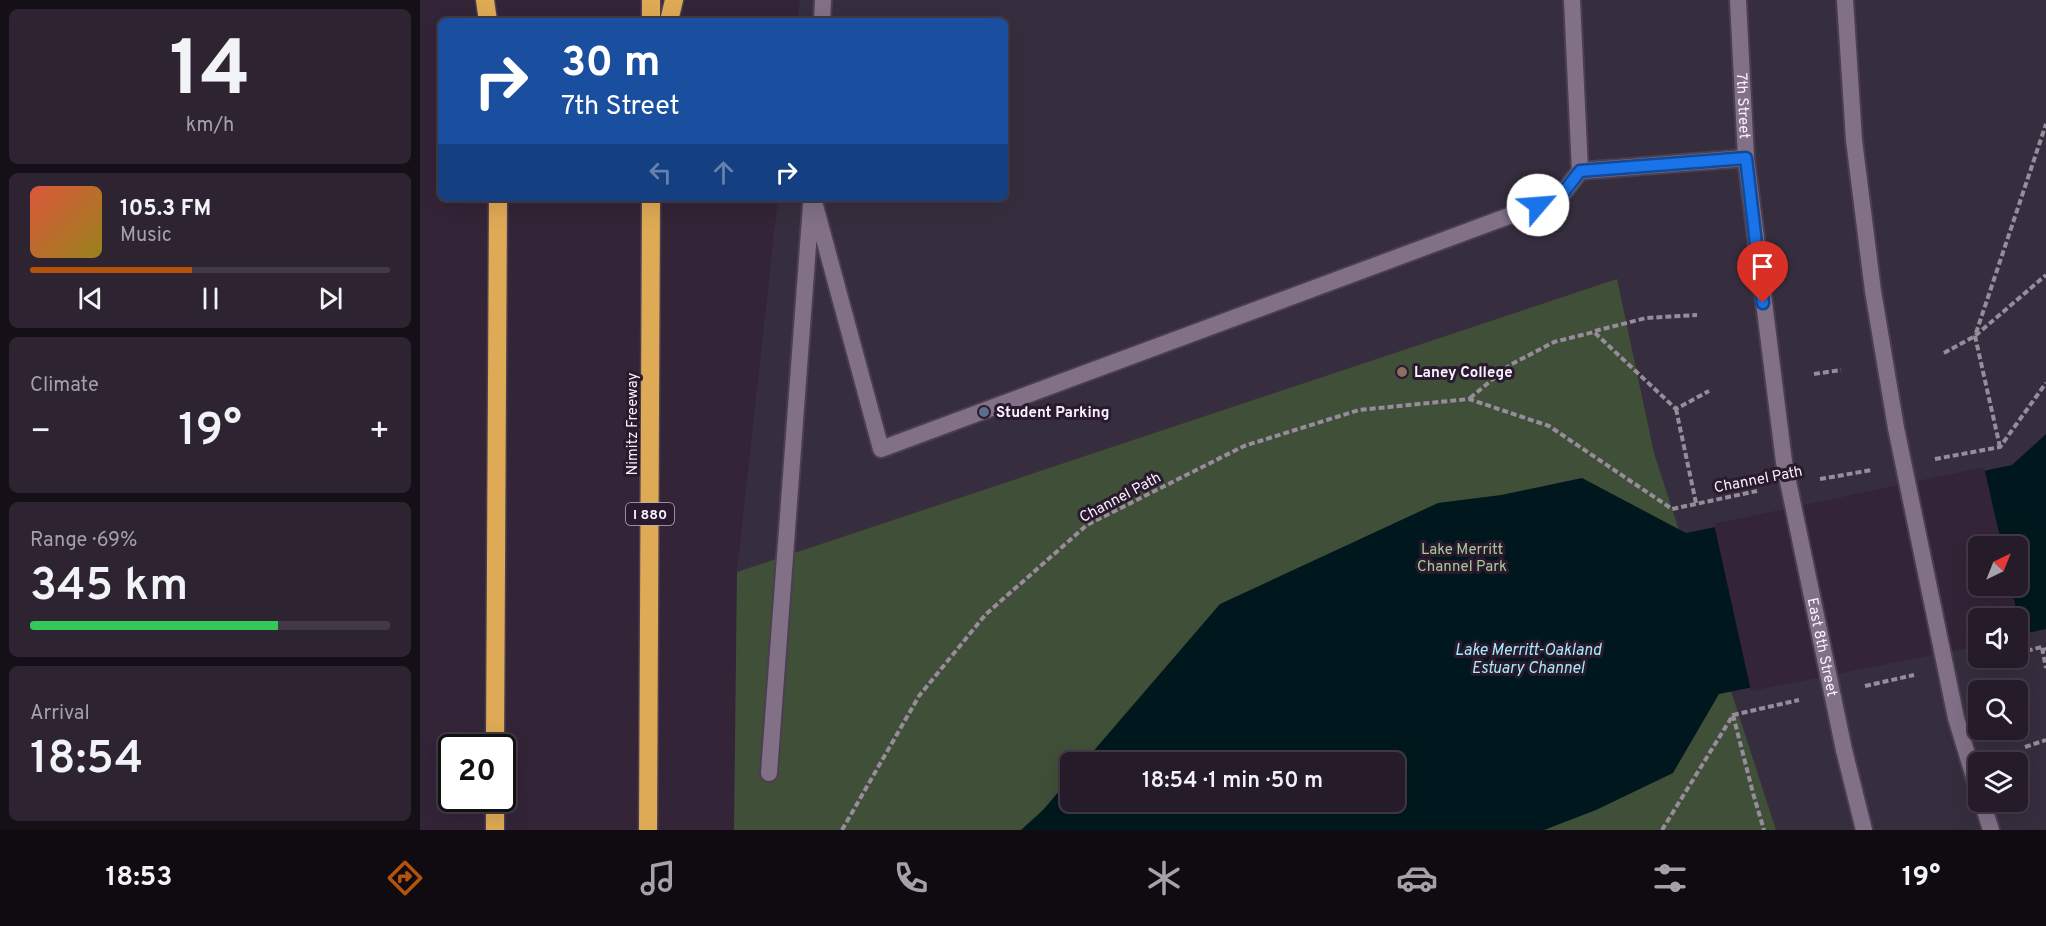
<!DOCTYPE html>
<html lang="en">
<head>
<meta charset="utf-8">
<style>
	body { margin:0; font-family:Overpass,sans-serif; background:#2e2431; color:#f1f3f6; height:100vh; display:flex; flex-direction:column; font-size:22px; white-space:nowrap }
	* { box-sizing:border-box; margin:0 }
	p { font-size:20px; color:#a4a1a8 }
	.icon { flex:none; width:33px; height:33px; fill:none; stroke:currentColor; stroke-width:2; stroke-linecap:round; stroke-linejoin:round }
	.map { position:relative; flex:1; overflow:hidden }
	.sheet { display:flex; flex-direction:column; gap:9px; padding:9px; background:#150f17; width:420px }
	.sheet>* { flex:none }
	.guide { position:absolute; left:18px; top:18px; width:570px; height:183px; border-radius:9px; box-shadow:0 6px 24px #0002,0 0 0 2px #423946; background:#1a4fa0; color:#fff; overflow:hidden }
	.needle { width:39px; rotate:43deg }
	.fabs { position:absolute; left:1548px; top:536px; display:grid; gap:12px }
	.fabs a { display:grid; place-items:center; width:60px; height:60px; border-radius:9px; background:#261b29; box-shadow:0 6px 24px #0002,0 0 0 2px #423946; font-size:30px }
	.speed { position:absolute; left:18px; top:734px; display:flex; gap:12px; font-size:30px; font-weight:700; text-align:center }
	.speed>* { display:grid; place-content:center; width:78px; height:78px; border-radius:50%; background:#261b29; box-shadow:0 6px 24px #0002,0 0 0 2px #423946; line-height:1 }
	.speed .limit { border:3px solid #111; border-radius:9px; background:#fff; color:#111 }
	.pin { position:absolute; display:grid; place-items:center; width:51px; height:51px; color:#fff; margin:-62px -26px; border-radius:50% 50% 50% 0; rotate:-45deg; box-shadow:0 0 6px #0007 }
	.pin .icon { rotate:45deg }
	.me { position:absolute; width:66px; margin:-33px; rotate:63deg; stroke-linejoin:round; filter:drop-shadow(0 0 4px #0008) }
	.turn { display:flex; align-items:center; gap:21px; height:126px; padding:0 24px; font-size:27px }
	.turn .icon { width:78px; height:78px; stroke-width:2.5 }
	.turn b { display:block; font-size:42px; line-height:51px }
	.lanes { display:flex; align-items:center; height:57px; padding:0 24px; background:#0003; justify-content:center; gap:30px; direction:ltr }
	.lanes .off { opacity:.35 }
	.big { font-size:45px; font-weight:600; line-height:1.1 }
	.sheet .tile { flex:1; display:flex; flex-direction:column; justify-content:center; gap:9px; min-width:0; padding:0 21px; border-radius:9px; background:#2e2431 }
	.sheet .dial { align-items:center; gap:0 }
	.dial b { font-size:78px; line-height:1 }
	.song { display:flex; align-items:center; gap:18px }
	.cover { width:72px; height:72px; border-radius:9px; background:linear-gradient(135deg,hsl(10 70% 55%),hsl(50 70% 35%)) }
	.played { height:6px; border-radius:3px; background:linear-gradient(90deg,#b45309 45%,#423946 45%) }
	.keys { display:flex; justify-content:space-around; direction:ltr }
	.heat { display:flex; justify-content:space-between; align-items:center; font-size:33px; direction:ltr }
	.charge { height:9px; border-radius:4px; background:linear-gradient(90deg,#34c759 69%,#423946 0) }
	.trip { position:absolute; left:640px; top:752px; width:345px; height:60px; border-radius:9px; background:#261b29; box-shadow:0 6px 24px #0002,0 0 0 2px #423946; font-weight:600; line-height:60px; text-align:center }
	.menu { display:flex; height:96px; justify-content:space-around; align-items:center; background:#0f0b10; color:#a4a1a8 }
	.menu .icon { width:42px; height:42px }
	.menu .current { color:#b45309 }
	.menu b { font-size:27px; color:#f1f3f6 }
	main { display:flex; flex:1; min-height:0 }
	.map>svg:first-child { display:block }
	.education { fill:#362e3e; fill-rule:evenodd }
	.green { fill:#404f38; fill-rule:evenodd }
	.water { fill:#00181d; fill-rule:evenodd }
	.pier { fill:#332437 }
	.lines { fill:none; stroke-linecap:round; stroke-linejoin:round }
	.service-casing { stroke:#4b3f4f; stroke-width:20 }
	.secondary-casing { stroke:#4b3f4f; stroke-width:20 }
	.motorway-casing { stroke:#4b3f4f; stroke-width:21 }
	.path { stroke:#988b9b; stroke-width:4; stroke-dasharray:6 3; stroke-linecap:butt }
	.service { stroke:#827087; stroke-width:16 }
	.secondary { stroke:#827087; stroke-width:16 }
	.motorway { stroke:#dfaa55; stroke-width:18 }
	.secondary-bridge-casing { stroke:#4b3f4f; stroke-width:20; stroke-linecap:butt }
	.secondary-bridge { stroke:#827087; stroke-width:16 }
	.route-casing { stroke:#114b97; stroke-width:15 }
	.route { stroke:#1a73e8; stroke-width:10 }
	.education-dot { fill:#8d6e63; stroke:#291a2d; stroke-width:2 }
	.service-dot { fill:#5c6f8a; stroke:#291a2d; stroke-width:2 }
	.labels { text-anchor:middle; stroke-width:6; stroke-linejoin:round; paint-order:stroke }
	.shield { fill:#291a2d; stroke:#bbb0bf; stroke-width:1.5 }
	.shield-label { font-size:14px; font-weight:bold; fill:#faf0fd }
	.street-label { font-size:15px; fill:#faf0fd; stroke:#291a2d }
	.poi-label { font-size:15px; font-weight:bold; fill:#faf0fd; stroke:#291a2d; text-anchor:start }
	.park-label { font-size:15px; fill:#aac99a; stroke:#291a2d }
	.water-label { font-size:16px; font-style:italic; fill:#a5ebfa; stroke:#291a2d }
</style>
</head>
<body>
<main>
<section class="sheet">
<div class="tile dial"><b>14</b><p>km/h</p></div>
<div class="tile">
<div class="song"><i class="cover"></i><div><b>105.3 FM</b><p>Music</p></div></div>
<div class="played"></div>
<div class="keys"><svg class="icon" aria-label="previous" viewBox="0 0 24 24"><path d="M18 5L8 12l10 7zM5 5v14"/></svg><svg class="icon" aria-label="pause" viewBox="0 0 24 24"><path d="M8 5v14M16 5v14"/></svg><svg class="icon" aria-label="next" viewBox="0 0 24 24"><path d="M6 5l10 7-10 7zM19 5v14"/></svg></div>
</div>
<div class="tile"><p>Climate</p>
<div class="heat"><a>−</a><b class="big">19°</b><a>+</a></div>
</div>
<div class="tile"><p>Range · 69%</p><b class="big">345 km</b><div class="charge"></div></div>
<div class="tile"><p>Arrival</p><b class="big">18:54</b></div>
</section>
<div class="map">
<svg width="1626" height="830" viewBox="0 0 1626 830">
	<rect width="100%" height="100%" fill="#332437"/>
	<!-- education -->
	<path class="education" d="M 380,0 L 1626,0 L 1626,830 L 314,830 L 317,571 L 358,198 L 585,198 L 585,21 L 377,21 ZM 1558,546 L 1598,546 L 1598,585 L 1558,585 ZM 1558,618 L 1598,618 L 1598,657 L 1558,657 ZM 1558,690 L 1598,690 L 1598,729 L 1558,729 ZM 651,762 L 975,762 L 975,801 L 651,801 ZM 1558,762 L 1598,762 L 1598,801 L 1558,801 Z"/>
	<!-- green -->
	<path class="green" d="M 1197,279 L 1234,453 L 1356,830 L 314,830 L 317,572 ZM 651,762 L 975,762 L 975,801 L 651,801 Z"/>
	<!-- water -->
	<path class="water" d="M 1626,434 L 1626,629 L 1598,635 L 1598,618 L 1558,618 L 1558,642 L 1299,694 L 1253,773 L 1176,810 L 1124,830 L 601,830 L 623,810 L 651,777 L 651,801 L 975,801 L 975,762 L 664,762 L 800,604 L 1018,503 L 1081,495 L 1162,478 L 1266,533 L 1592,465 ZM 1558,546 L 1598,546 L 1598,585 L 1558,585 Z"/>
	<!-- pier -->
	<path class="pier" d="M 1564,467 L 1582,546 L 1558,546 L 1558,585 L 1591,585 L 1602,637 L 1598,638 L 1598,618 L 1558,618 L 1558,646 L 1331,691 L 1294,524 Z"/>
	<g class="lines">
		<!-- service casing -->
		<g class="service-casing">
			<path id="service" d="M 402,21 L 403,0
				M 1160,171 L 1326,158
				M 393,198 L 461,449 L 1140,197 L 1160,171 L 1152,0
				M 349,773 L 391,205"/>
		</g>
		<!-- secondary casing -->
		<g class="secondary-casing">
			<g id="secondary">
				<path id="s1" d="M 1318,0 L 1326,158 L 1364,462"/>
				<path d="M 1425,0 L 1434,140 L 1453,291 L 1476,428"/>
				<path d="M 1536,718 L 1558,790"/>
				<path d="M 1424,750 L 1444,830"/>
				<path d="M 1562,801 L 1571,830"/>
			</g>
		</g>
		<!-- motorway casing -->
		<g class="motorway-casing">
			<path id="motorway" d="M 65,0 L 68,21
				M 231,0 L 231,21
				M 249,21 L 254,0
				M 75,747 L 78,198
				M 75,830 L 75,798
				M 228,830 L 231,198"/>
		</g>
		<!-- path -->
		<path class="path" d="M 1175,331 L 1226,318 L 1277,315
			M 1524,353 L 1555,336 L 1626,275
			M 1394,374 L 1421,370
			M 1050,398 L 1090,365 L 1134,342 L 1174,332 L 1256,409 L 1289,391
			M 1256,409 L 1276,503
			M 1580,447 L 1555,336 L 1626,124
			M 1515,459 L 1580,447 L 1626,383
			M 1400,479 L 1452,470
			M 1622,648 L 1626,668
			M 1598,653 L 1622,647 L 1626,650
			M 1557,662 L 1578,657
			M 1445,686 L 1494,675
			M 1313,715 L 1333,793 L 1344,830
			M 1605,747 L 1626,740
			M 422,830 L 499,696 L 566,614 L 667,525 L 824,446 L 939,410 L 1049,399 L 1129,426 L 1252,509 L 1337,491
			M 1242,830 L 1313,715 L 1379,700"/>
		<!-- service -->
		<use href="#service" class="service"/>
		<!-- secondary -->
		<use href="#secondary" class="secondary"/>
		<!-- motorway -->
		<use href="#motorway" class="motorway"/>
		<!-- secondary-bridge casing -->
		<g class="secondary-bridge-casing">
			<g id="secondary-bridge">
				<path d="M 1476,428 L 1536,718"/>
				<path id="s2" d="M 1364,462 L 1424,750"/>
			</g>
		</g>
		<!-- secondary-bridge -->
		<use href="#secondary-bridge" class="secondary-bridge"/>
	</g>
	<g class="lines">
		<!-- route casing -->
		<g class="route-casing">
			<path id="route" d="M 1118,205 L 1140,197 L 1160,171 L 1326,158 L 1343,303"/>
		</g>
		<!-- route -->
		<use href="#route" class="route"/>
	</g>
	<!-- markers -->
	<circle class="education-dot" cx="982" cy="372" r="6"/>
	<circle class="service-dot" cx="564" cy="412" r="6"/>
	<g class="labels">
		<!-- shield labels -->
		<rect class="shield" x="206" y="503" width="48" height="22" rx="4.5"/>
		<g class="shield-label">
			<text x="230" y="519">I 880</text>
		</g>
		<!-- street labels -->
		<g class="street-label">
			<text dy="5" stroke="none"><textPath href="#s1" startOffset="106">7th Street</textPath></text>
			<text transform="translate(212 424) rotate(-90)" y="5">Nimitz Freeway</text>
			<text transform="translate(1338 479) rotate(-11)" y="5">Channel Path</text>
			<text transform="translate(700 497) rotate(-28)" y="5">Channel Path</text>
			<text dy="5" stroke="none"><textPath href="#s2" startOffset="189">East 8th Street</textPath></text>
		</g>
		<!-- poi labels -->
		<g class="poi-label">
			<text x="994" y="377">Laney College</text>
			<text x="576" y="417">Student Parking</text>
		</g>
		<!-- park labels -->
		<g class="park-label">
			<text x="1042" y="554">Lake Merritt<tspan x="1042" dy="17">Channel Park</tspan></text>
		</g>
		<!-- water labels -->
		<g class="water-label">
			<text x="1108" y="655">Lake Merritt-Oakland<tspan x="1108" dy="18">Estuary Channel</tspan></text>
		</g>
	</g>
</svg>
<div class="fabs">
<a><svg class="needle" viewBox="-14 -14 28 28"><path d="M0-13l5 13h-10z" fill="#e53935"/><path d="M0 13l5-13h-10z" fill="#a4a1a8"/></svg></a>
<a><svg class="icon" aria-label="sound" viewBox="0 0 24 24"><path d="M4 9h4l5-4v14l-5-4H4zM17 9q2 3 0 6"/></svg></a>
<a><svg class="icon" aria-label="search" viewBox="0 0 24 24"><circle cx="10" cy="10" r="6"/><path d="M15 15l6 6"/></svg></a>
<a><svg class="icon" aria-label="layers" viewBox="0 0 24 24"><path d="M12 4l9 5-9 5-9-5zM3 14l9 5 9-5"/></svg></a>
</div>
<div class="speed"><div class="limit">20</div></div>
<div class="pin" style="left:1343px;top:303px;background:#d93025"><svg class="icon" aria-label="arrive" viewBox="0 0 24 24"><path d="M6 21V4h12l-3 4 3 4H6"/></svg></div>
<svg class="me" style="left:1118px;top:205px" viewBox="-20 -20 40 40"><circle r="19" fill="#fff"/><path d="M0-13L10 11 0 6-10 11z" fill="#1a73e8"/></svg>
<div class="trip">18:54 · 1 min · 50 m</div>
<div class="guide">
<div class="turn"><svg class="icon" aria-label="right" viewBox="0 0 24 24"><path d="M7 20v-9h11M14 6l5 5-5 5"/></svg><div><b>30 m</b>7th Street</div></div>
<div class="lanes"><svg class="icon off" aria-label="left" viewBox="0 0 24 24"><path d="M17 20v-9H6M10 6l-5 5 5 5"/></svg><svg class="icon off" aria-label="ahead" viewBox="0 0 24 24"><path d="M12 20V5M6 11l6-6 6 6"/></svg><svg class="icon" aria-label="right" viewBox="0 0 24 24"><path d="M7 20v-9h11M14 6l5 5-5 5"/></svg></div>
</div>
</div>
</main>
<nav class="menu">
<b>18:53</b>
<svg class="icon current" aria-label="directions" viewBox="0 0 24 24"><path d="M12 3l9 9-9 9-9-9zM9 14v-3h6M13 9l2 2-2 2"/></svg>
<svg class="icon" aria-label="music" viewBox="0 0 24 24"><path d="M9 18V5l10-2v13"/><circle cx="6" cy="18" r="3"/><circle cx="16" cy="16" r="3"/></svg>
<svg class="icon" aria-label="phone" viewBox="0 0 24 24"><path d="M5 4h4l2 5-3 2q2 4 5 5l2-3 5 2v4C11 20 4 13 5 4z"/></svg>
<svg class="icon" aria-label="climate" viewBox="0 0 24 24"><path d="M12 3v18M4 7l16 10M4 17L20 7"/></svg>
<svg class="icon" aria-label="car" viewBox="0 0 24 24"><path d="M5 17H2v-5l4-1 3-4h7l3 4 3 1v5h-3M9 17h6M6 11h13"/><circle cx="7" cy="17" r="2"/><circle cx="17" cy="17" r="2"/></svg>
<svg class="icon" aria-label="filters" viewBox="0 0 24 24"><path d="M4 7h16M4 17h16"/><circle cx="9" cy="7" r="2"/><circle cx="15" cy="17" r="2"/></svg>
<b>19°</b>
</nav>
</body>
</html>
